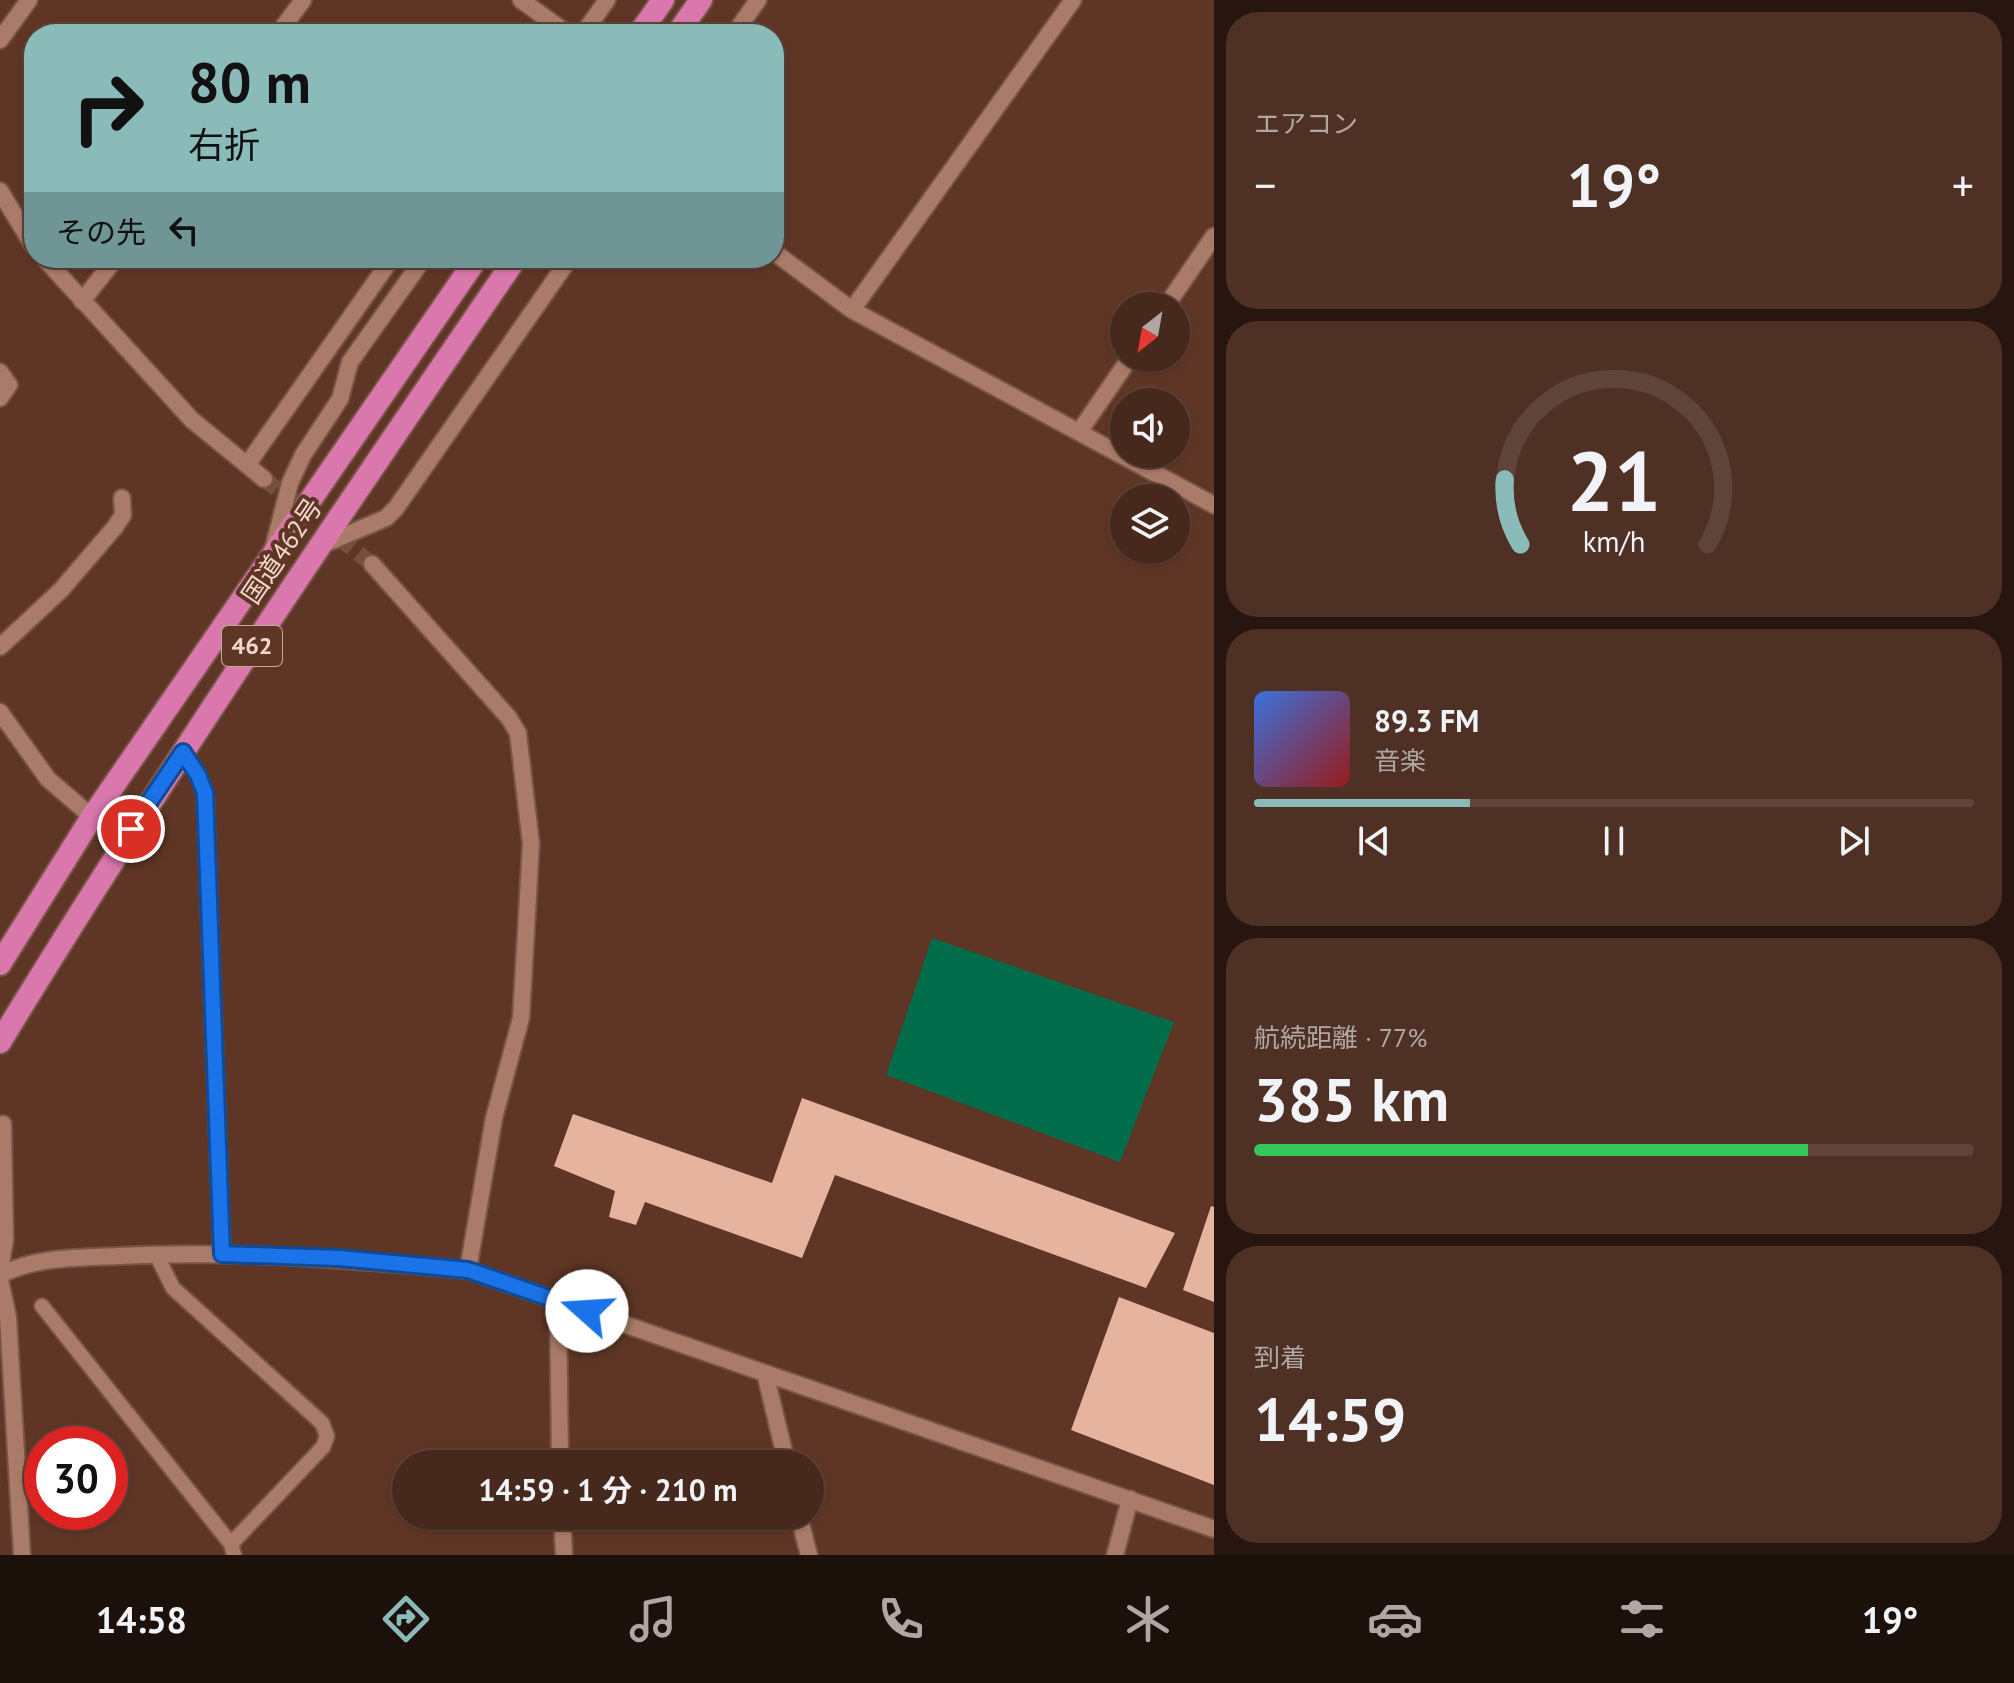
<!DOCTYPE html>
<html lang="ja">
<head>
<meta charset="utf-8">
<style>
	body { margin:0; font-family:"PT Sans","Noto Sans JP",sans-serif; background:#4e3025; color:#f1f3f6; height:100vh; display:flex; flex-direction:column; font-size:30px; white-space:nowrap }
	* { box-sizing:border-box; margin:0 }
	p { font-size:26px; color:#b0a6a3 }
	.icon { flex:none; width:44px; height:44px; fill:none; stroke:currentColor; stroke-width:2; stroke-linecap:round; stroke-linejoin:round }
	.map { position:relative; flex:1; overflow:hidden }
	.panel { display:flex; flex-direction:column; gap:12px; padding:12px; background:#27160f; width:800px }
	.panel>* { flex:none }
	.banner { position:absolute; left:24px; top:24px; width:760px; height:244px; border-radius:32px; box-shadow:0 2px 6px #0004,0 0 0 2px #5f443b; background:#8bbbb9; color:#111; overflow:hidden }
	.needle { width:52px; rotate:211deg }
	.fabs { position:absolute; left:1110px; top:292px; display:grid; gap:16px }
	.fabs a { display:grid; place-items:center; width:80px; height:80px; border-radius:50%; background:#47281c; box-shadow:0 2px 6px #0004,0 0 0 2px #5f443b; font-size:40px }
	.speed { position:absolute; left:24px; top:1426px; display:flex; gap:16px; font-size:40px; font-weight:700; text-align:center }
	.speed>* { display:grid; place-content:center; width:104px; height:104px; border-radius:50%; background:#47281c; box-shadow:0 2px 6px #0004,0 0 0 2px #5f443b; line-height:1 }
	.speed .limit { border:12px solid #d22; background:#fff; color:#111 }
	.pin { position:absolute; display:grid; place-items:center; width:68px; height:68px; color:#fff; margin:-34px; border:4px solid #fff; border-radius:50%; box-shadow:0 2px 8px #0007 }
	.me { position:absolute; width:88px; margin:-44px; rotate:289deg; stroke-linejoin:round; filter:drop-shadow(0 0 6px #0008) }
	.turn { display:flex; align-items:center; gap:28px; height:168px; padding:0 32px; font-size:36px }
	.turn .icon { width:104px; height:104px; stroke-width:2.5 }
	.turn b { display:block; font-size:56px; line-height:68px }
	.then { display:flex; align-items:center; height:76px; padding:0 32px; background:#0003; gap:16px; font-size:30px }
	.big { font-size:60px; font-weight:700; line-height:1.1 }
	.panel .card { flex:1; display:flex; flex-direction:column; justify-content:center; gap:12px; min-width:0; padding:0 28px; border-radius:32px; background:#4e3025 }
	.panel .dial { align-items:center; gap:0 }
	.dial svg { height:208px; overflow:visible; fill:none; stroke:#5f443b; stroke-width:7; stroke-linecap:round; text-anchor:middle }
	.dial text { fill:#f1f3f6; stroke:none }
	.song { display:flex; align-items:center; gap:24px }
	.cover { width:96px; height:96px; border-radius:12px; background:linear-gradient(135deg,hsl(220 70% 55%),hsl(0 70% 35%)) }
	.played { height:8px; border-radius:4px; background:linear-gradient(90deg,#8bbbb9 30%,#5f443b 30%) }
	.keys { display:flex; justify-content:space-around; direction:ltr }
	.heat { display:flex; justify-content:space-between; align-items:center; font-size:44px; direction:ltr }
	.charge { height:12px; border-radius:6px; background:linear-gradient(90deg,#34c759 77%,#5f443b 0) }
	.trip { position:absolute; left:392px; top:1450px; width:432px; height:80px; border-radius:40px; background:#47281c; box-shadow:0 2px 6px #0004,0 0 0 2px #5f443b; font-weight:700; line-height:80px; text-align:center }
	.menu { display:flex; height:128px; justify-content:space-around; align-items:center; background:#1c100b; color:#b0a6a3 }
	.menu .icon { width:56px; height:56px }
	.menu .current { color:#8bbbb9 }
	.menu b { font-size:36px; color:#f1f3f6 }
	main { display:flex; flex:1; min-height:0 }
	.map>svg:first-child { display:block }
	.green { fill:#006c49 }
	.building { fill:#e6b39f }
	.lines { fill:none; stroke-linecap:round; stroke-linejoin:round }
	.minor-tunnel { stroke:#754e3e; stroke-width:16; stroke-dasharray:16 8; stroke-linecap:butt }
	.service-casing { stroke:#775445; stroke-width:18 }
	.minor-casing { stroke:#775445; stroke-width:20 }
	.tertiary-casing { stroke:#775445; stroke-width:20 }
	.trunk-casing { stroke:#775445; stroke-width:26 }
	.service { stroke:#aa7b68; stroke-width:14 }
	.minor { stroke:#aa7b68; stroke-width:16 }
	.tertiary { stroke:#aa7b68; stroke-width:16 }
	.trunk { stroke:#da77ad; stroke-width:22 }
	.route-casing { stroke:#114b97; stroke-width:20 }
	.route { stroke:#1a73e8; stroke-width:14 }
	.labels { text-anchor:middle; stroke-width:8; stroke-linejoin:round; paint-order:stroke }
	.shield { fill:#5f3625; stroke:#c6a79b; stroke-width:2 }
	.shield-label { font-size:24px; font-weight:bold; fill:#f2d7cd }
	.street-label { font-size:26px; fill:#f2d7cd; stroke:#5f3625 }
</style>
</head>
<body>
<main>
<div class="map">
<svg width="1214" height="1555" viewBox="0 0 1214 1555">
	<rect width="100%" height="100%" fill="#5f3625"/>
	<!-- green -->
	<path class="green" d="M 932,938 L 1174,1022 L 1120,1162 L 886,1075 Z"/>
	<!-- building -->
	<path class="building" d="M 802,1098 L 1175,1233 L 1146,1288 L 835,1175 L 802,1258 L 645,1202 L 636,1225 L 609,1217 L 615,1191 L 554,1166 L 573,1114 L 772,1183 Z
		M 1211,1206 L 1214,1207 L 1214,1302 L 1183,1290 Z
		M 1119,1297 L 1214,1333 L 1214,1485 L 1071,1430 Z"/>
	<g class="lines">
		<!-- minor-tunnel -->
		<path class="minor-tunnel" d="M 264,479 L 372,564"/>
		<!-- service casing -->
		<g class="service-casing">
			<path id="service" d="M 156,1254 L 173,1288 L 322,1423 L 327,1436 L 323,1447 L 231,1544
				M 42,1306 L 231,1544 L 234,1555"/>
		</g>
		<!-- minor casing -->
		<g class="minor-casing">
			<path id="minor" d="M 521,0 L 568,34
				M 278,34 L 303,0
				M 583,34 L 607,0
				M 734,34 L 758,0
				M 0,40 L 29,0
				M 0,191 L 34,247
				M 774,252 L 852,310 L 1214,505
				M 44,258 L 192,420 L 264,479
				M 82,301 L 116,258
				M 1166,306 L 1214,236
				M 852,310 L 1073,0
				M 0,372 L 9,385 L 0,398
				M 1079,432 L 1130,358
				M 247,465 L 392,258
				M 320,546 L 386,518 L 396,508 L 570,258
				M 273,549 L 290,483 L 303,455 L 340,399 L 350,362 L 424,258
				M 372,564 L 509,718 L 518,733 L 531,844 L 521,1018 L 494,1118 L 468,1270
				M 0,647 L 61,590 L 115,527 L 123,515 L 122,498
				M 183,752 L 198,775 L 205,793 L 222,1254
				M 0,1269 L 5,1240 L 3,1124
				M 0,1275 C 38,1256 78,1258 119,1256 C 236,1250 352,1260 468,1270 L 1214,1529
				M 558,1301 L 560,1464
				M 765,1373 L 787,1464
				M 562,1516 L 564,1555
				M 799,1516 L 809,1555
				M 1115,1555 L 1130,1499"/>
		</g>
		<!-- tertiary casing -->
		<g class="tertiary-casing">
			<path id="tertiary" d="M 0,712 L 48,779 L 92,817
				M 0,1280 L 8,1317 L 22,1555"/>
		</g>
		<!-- trunk casing -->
		<g class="trunk-casing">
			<path id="trunk" d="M 639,34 L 663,0
				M 677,34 L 701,0
				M 0,964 L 92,817 L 477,258
				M 0,1042 C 163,775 339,516 516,258"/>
		</g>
		<!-- service -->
		<use href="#service" class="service"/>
		<!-- minor -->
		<use href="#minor" class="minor"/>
		<!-- tertiary -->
		<use href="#tertiary" class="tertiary"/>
		<!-- trunk -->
		<use href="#trunk" class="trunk"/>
	</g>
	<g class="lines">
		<!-- route casing -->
		<g class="route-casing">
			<path id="route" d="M 131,829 L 183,752 L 198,775 L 205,793 L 222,1254 L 339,1258 L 468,1270 L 587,1311"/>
		</g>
		<!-- route -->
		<use href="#route" class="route"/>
	</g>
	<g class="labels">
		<!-- shield labels -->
		<rect class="shield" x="222" y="626" width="60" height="40" rx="6"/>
		<g class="shield-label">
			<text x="252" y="654">462</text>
		</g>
		<!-- street labels -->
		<g class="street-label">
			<text transform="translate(282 551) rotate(-56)" y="9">国道462号</text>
		</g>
	</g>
</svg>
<div class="fabs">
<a><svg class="needle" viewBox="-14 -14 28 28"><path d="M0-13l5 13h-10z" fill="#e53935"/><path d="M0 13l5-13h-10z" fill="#b0a6a3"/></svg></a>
<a><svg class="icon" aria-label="sound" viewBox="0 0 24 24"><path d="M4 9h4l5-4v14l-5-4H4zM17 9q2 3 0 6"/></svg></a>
<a><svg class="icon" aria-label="layers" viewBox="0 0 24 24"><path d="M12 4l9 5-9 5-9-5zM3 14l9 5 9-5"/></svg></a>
</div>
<div class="speed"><div class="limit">30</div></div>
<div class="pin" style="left:131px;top:829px;background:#d93025"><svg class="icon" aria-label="arrive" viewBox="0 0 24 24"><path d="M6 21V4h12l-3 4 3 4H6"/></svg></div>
<svg class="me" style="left:587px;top:1311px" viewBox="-20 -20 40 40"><circle r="19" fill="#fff"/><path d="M0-13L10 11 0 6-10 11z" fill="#1a73e8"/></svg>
<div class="trip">14:59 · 1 分 · 210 m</div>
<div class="banner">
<div class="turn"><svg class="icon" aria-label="right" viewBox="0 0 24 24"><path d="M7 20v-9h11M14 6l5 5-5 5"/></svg><div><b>80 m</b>右折</div></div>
<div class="then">その先<svg class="icon" aria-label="left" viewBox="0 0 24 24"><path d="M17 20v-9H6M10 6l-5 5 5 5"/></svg></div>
</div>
</div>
<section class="panel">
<div class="card"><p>エアコン</p>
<div class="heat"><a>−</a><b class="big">19°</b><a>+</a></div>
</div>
<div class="card dial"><svg viewBox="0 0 100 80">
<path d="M14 69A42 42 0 1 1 86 69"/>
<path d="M14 69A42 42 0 0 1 8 44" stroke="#8bbbb9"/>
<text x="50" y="56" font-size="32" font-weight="700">21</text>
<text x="50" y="72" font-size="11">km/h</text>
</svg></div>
<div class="card">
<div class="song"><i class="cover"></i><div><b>89.3 FM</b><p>音楽</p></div></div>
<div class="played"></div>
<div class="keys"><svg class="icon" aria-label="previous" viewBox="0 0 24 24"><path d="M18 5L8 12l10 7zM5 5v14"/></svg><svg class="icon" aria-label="pause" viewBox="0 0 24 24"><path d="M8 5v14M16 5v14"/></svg><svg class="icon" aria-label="next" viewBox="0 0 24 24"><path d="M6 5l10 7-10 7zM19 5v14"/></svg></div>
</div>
<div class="card"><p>航続距離 · 77%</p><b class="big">385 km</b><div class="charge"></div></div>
<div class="card"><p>到着</p><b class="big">14:59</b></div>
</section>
</main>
<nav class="menu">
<b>14:58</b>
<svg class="icon current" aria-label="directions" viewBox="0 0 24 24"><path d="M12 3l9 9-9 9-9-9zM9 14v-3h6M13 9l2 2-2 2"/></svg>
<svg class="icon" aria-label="music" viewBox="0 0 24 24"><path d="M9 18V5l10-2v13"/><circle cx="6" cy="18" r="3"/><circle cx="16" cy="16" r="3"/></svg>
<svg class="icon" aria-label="phone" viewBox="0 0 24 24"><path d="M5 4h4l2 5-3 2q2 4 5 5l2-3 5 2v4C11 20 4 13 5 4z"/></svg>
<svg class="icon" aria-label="climate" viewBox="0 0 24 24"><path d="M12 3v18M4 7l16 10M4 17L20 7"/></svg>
<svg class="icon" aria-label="car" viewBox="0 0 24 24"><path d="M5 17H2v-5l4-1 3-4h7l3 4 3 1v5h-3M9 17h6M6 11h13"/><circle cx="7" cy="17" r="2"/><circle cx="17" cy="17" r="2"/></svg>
<svg class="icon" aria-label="filters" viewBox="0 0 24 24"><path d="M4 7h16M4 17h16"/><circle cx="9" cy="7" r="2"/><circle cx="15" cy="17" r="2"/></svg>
<b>19°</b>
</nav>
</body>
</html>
